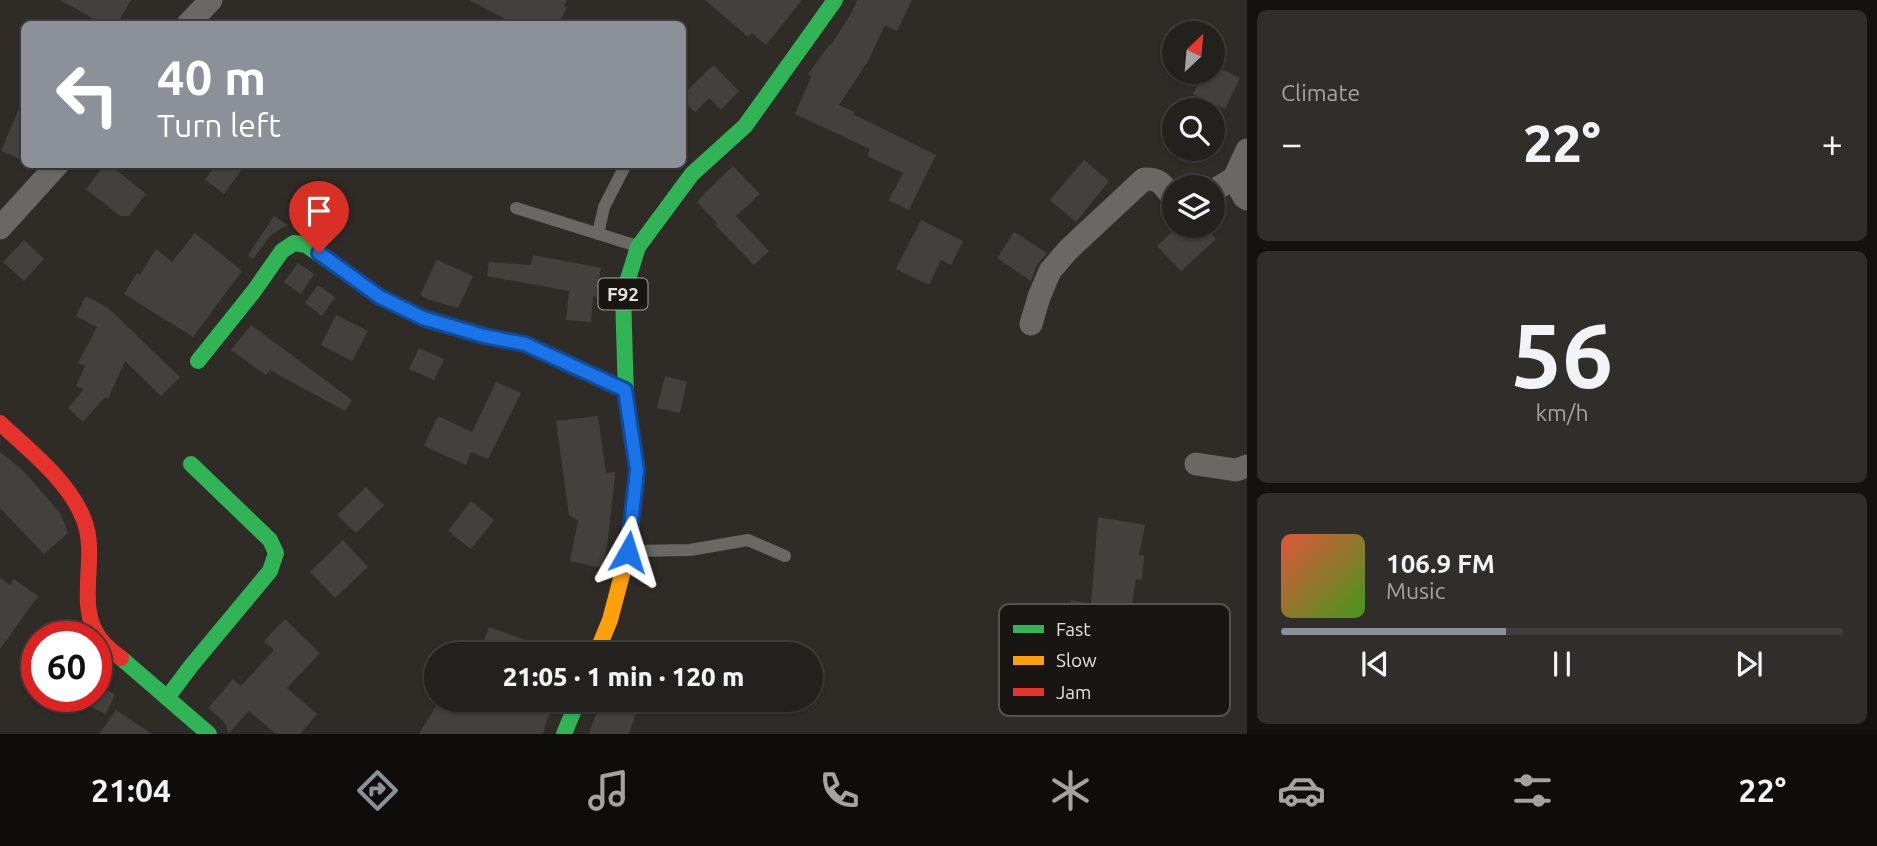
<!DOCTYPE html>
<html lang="en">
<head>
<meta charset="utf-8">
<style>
	body { margin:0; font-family:Ubuntu,sans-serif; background:#2f2e2b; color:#f1f3f6; height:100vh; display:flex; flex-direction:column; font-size:26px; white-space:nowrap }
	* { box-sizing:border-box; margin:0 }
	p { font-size:23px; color:#a3a3a4 }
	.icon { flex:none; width:38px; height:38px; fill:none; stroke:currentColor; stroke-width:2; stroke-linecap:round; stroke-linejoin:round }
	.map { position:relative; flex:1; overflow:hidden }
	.panel { display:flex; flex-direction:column; gap:10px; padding:10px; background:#131210; width:630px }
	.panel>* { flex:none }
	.banner { position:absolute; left:21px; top:21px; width:665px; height:147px; border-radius:10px; box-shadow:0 2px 5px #0004,0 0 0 2px #403e3c; background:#8c9099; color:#fff; overflow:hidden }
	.needle { width:46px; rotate:26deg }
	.tools { position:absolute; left:1162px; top:21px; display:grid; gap:14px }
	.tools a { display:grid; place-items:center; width:63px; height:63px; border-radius:50%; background:#23211e; box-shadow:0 2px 5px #0004,0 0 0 2px #403e3c; font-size:35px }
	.speed { position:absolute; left:21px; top:621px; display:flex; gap:14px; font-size:35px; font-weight:700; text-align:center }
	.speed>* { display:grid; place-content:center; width:91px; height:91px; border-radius:50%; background:#23211e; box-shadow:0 2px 5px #0004,0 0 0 2px #403e3c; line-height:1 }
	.speed .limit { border:10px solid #d22; background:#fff; color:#111 }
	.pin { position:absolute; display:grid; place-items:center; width:60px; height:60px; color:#fff; margin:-72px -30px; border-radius:50% 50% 50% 0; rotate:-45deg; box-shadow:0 0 7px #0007 }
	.pin .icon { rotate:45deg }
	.me { position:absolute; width:77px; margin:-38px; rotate:6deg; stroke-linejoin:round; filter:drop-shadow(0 0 5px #0008) }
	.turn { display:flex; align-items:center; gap:24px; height:147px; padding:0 21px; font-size:32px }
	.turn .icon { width:91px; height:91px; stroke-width:2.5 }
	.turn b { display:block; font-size:49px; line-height:60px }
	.big { font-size:52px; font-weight:800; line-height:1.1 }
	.panel .tile { flex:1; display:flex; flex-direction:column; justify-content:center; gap:10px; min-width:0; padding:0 24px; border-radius:10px; background:#2f2e2b }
	.panel .dial { align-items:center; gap:0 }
	.dial b { font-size:91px; line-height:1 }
	.song { display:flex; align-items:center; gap:21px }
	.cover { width:84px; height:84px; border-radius:10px; background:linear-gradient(135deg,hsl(10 70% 55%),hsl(100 70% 35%)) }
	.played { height:7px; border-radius:4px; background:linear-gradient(90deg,#8c9099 40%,#403e3c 40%) }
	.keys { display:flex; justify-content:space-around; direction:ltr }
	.heat { display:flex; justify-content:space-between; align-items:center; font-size:38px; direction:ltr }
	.trip { position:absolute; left:424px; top:642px; width:399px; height:70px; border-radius:35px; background:#23211e; box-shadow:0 2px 5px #0004,0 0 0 2px #403e3c; font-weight:800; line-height:70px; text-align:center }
	.tab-bar { display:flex; height:112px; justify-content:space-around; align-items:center; background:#0e0d0c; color:#a3a3a4 }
	.tab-bar .icon { width:49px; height:49px }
	.tab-bar .current { color:#8c9099 }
	.tab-bar b { font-size:32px; color:#f1f3f6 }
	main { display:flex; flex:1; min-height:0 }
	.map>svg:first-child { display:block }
	.building { fill:#43413d }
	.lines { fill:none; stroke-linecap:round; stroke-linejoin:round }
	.lane { stroke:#696864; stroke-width:12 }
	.street { stroke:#696864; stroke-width:23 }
	.fast { stroke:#30b455; stroke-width:16 }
	.slow { stroke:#ff9f0a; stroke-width:16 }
	.jam { stroke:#e5322d; stroke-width:16 }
	.route-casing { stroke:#114b97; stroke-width:18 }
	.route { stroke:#1a73e8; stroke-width:12 }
	.labels { text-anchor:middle; stroke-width:7; stroke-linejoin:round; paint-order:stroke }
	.shield { fill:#181512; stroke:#a7a49f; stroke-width:2 }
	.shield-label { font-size:19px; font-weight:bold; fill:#e4e1dc }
	.key { fill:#181512; stroke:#55524f; stroke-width:2 }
	.key-label { font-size:19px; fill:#e4e1dc }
</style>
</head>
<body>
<main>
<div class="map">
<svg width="1247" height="734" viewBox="0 0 1247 734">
	<rect width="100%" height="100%" fill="#2f2c28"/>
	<!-- building -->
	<path class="building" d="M 60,0 L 131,0 L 117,24 L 103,24 Z
		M 469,0 L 567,0 L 564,6 L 567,7 L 558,24 L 515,24 Z
		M 705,0 L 802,0 L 766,45 L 752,33 L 748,37 Z
		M 857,0 L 912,0 L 897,31 L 885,25 L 868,61 L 839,105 L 854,112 L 853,114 L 936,155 L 909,210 L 889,200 L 903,173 L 867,156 L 870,149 L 795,114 L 811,77 L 808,74 L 830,44 L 831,45 L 852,12 Z
		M 713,65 L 739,91 L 721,110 L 709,98 L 695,112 L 682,99 L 682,96 Z
		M 1213,65 L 1240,78 L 1225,109 L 1193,94 L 1204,72 L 1213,72 Z
		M 24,97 L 24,161 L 1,151 Z
		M 1084,160 L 1109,181 L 1076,222 L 1050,200 Z
		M 105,164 L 109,164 L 146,194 L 129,216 L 120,216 L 86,189 Z
		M 216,164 L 246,164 L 224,194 L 205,180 Z
		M 733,166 L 760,194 L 736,216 L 769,251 L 754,265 L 715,225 L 717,223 L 697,202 L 704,194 Z
		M 274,216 L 289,226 L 283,227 L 271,235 L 253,259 L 248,255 Z
		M 921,220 L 963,241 L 951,265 L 941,260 L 929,285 L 896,269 Z
		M 1178,226 L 1203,226 L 1216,239 L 1181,271 L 1157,246 Z
		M 1014,232 L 1047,253 L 1037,265 L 1031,281 L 997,258 Z
		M 195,233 L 242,271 L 193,337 L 124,294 L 137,273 L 140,275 L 156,249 L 172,262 Z
		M 24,240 L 44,259 L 24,281 L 3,262 Z
		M 533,255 L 601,268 L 596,297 L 593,296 L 591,322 L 566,320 L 569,291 L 487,276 L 489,262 L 531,265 Z
		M 437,260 L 473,276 L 458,308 L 430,300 L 420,295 Z
		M 298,263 L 314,274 L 301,294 L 284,282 Z
		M 318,285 L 335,297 L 322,316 L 305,303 Z
		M 86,296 L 108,308 L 180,377 L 161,396 L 125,361 L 108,399 L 105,397 L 83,422 L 68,408 L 84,389 L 76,386 L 85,366 L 78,363 L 97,327 L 76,316 Z
		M 336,315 L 368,331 L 352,361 L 321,345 Z
		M 251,325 L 352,400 L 345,411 L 270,370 L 266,375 L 231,350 Z
		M 419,348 L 444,359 L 434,380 L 409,369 Z
		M 665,376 L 687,382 L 680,413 L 657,408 Z
		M 496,382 L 521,393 L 488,459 L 471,452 L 466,465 L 424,446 L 438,416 L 472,432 Z
		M 598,416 L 606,473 L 615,472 L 615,475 L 607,548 L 602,568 L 570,561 L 578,520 L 569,515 L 556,421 Z
		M 0,452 L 20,468 L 37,486 L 59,512 L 65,524 L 68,533 L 44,554 L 0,508 Z
		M 366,487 L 384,505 L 356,533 L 337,515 Z
		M 471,501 L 494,520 L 471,549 L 448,531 Z
		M 1098,517 L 1145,525 L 1139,555 L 1144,555 L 1142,580 L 1136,579 L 1126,638 L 1117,670 L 1094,664 L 1082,710 L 1041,699 L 1062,625 L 1066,626 L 1071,600 L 1091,604 Z
		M 343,540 L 368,567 L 335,598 L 310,572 Z
		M 0,577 L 10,585 L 14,579 L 38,596 L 0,649 Z
		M 285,619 L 320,653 L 287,688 L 317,714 L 300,734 L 276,734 L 249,711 L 228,734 L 227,727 L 222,720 L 208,708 L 233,679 L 241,686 L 274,650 L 264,641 Z
		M 489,627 L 557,651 L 557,654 L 479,654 Z
		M 96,686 L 115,694 L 106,714 L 86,705 L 89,696 L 96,696 Z
		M 440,700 L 555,700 L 545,726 L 543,734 L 419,734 Z
		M 601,700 L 618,700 L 638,707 L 629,734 L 589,734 Z
		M 116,710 L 152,734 L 99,734 Z"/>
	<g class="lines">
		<!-- lane -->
		<path class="lane" d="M 516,208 L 634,245
			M 598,234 L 604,207 L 626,164
			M 632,551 L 690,550 L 748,540 L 785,556"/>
		<!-- street -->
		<path class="street" d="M 188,24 L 211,0
			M 1247,150 L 1234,178 L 1244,197 L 1247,199
			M 1213,191 L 1234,178
			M 0,228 L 58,164
			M 1031,324 L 1039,297 L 1050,271 L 1068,250 L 1144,179 C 1162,178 1163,187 1174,199
			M 1196,464 L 1236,470 L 1247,466"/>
		<!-- fast -->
		<path class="fast" d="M 198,361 L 254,291 L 282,251 L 294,243 L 306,245 L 380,297 L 423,318 L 484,336 L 525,344 L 625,390
			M 626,396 L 623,295 L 638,247 L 692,174 L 745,126 L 835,0
			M 121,658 L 209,734
			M 167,698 L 191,666 L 270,571 L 276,553 L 270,540 L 191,464
			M 564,734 L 578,700"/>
		<!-- slow -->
		<path class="slow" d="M 596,654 L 610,620 L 628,552 L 637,470 L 626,396"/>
		<!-- jam -->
		<path class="jam" d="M 0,423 C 29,450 70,482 84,520 C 99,558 74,607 101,640 C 106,647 114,653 121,658"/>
	</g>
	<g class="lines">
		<!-- route casing -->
		<g class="route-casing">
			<path id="route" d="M 319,253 L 380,297 L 423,318 L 484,336 L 525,344 L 625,390 L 637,470 L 628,552"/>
		</g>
		<!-- route -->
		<use href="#route" class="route"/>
	</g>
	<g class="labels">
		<!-- shield labels -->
		<rect class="shield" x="598.5" y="278.5" width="49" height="31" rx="5"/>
		<g class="shield-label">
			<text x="623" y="301">F92</text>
		</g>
	</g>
	<!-- legend -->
	<rect x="999" y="604" width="231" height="112" rx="10" class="key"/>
	<rect x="1013" y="625" width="31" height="8" fill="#30b455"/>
	<rect x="1013" y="656" width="31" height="9" fill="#ff9f0a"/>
	<rect x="1013" y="688" width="31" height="8" fill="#e5322d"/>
	<g class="key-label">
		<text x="1056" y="636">Fast</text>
		<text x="1056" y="667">Slow</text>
		<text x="1056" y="699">Jam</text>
	</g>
</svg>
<div class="tools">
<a><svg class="needle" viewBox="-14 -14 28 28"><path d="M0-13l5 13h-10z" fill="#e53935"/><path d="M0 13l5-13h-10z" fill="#a3a3a4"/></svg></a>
<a><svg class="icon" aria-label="search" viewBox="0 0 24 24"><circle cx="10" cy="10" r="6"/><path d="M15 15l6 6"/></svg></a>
<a><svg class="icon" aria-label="layers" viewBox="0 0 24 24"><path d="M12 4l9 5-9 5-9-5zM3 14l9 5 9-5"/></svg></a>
</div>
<div class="speed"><div class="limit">60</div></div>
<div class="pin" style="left:319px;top:253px;background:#d93025"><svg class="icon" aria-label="arrive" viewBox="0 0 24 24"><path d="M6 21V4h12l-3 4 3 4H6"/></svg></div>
<svg class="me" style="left:628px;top:552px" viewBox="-20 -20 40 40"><path d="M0-17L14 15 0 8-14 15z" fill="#1a73e8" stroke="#fff" stroke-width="4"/></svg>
<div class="trip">21:05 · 1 min · 120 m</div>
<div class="banner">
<div class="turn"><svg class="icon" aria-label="left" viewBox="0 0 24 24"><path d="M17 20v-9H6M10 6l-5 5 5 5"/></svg><div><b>40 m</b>Turn left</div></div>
</div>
</div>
<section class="panel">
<div class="tile"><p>Climate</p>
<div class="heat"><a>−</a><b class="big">22°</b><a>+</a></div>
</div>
<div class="tile dial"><b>56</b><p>km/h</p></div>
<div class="tile">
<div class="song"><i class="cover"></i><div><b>106.9 FM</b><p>Music</p></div></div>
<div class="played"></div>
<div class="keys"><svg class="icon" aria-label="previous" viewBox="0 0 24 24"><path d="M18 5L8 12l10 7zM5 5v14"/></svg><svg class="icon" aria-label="pause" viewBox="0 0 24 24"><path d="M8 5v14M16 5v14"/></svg><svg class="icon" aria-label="next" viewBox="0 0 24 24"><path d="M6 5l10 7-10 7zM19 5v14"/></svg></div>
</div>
</section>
</main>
<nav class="tab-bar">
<b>21:04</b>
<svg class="icon current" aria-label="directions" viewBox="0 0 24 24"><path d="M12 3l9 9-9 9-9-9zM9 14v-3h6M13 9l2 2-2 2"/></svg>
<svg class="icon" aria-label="music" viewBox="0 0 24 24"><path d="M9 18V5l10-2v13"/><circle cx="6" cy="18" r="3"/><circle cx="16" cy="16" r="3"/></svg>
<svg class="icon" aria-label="phone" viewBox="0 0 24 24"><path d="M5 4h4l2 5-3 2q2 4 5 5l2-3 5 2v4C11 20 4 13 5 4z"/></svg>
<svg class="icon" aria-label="climate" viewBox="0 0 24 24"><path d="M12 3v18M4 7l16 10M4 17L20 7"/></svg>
<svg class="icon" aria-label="car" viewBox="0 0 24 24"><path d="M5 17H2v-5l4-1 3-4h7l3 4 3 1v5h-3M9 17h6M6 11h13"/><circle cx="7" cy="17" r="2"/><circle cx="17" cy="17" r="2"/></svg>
<svg class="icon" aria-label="filters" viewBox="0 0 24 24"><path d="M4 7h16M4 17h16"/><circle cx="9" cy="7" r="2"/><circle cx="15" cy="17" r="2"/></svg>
<b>22°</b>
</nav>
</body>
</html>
